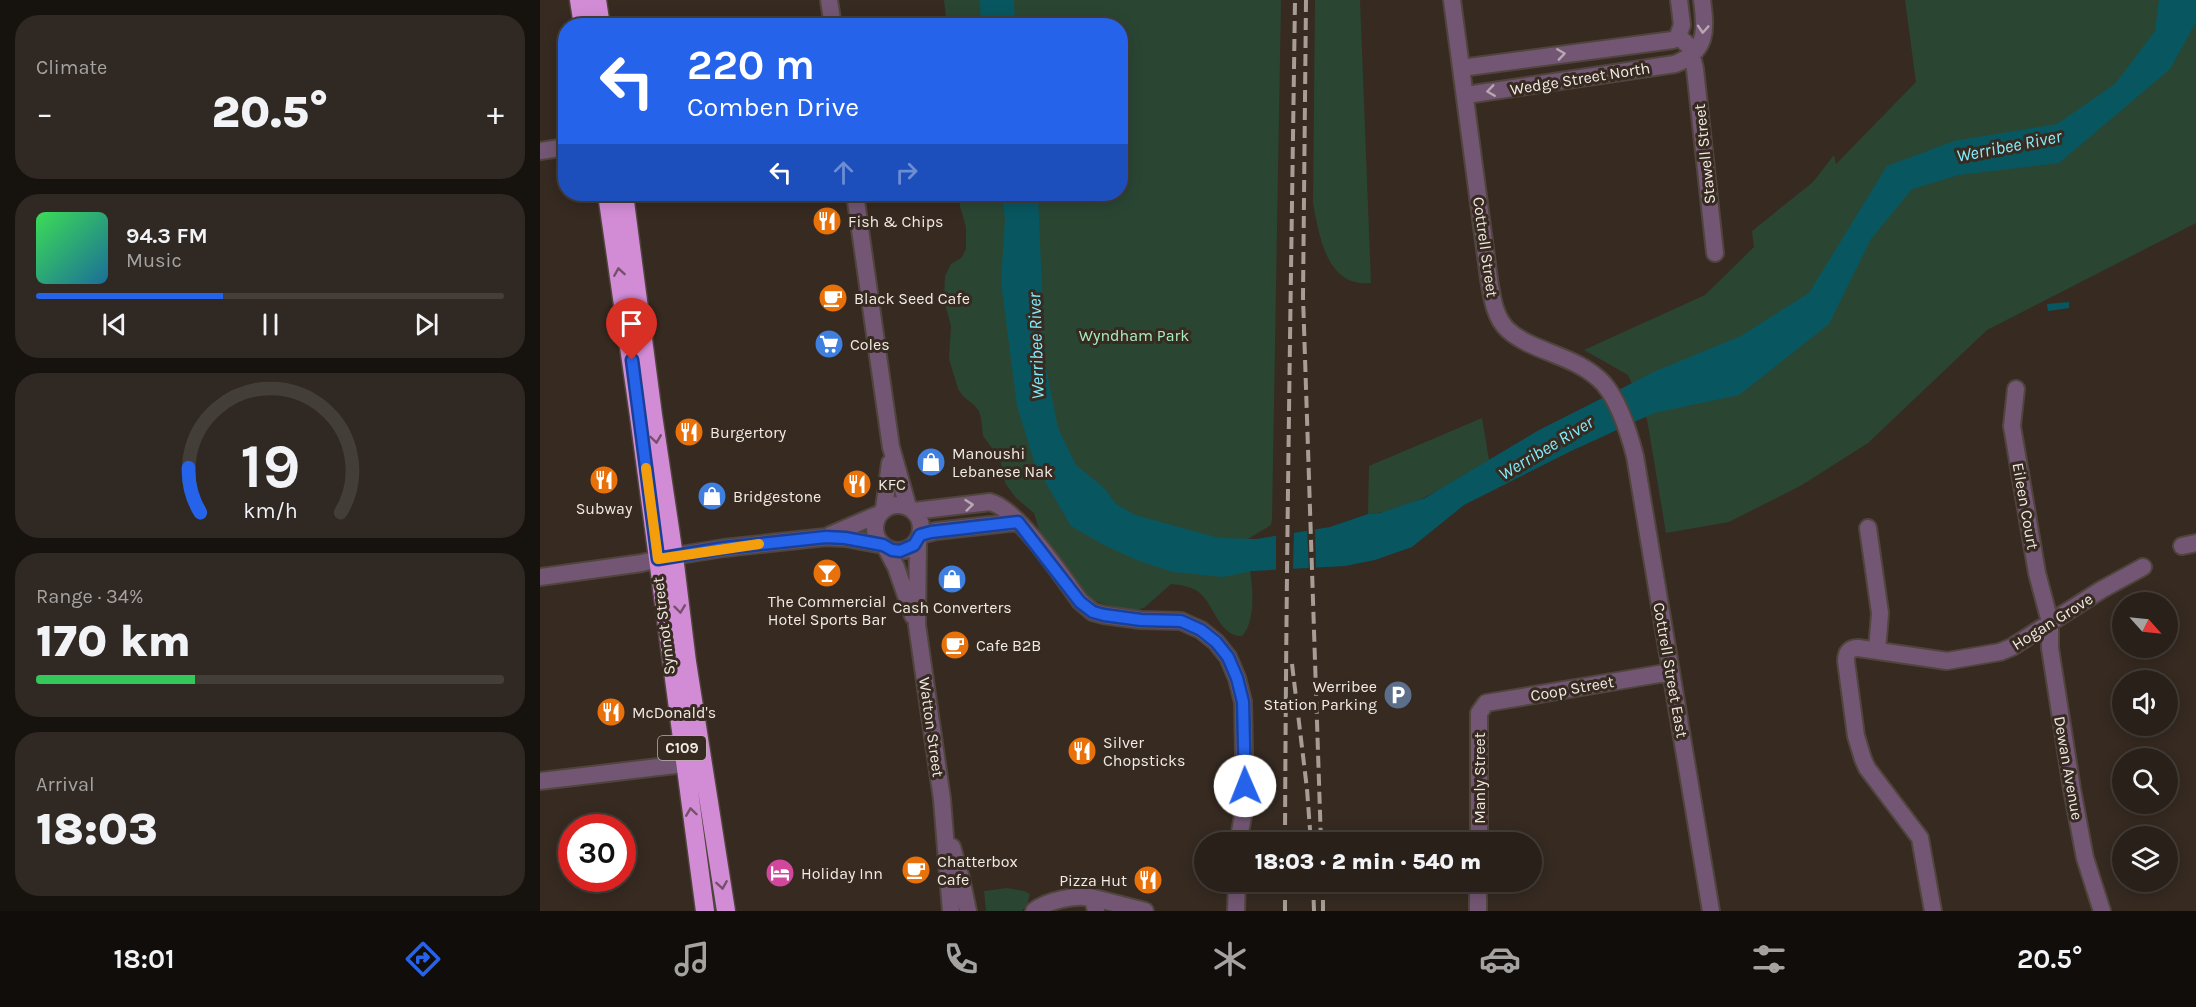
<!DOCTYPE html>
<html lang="en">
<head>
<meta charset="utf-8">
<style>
	body { margin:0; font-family:Karla,sans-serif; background:#302822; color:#f1f3f6; height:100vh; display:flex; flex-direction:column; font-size:22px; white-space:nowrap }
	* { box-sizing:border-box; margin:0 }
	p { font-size:20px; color:#a5a3a2 }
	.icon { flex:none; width:33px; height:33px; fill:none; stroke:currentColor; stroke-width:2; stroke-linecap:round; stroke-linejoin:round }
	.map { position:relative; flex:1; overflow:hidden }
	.panel { display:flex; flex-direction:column; gap:15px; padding:15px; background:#16120e; width:540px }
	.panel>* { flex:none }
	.top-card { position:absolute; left:18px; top:18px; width:570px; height:183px; border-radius:24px; box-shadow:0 3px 15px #0003,0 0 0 2px #443e38; background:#2563eb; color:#fff; overflow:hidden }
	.needle { width:39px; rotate:117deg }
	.buttons { position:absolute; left:1572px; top:592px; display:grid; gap:12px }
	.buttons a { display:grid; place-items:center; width:66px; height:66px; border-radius:50%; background:#282019; box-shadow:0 3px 15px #0003,0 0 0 2px #443e38; font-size:30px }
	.speed { position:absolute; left:18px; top:814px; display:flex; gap:12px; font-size:30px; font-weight:700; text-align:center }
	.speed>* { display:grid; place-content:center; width:78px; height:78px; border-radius:50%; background:#282019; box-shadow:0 3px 15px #0003,0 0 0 2px #443e38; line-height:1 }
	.speed .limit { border:9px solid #d22; background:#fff; color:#111 }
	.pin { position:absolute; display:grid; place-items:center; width:51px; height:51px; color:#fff; margin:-62px -26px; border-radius:50% 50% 50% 0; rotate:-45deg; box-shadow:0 0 6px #0007 }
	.pin .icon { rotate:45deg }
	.me { position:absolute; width:66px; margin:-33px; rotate:359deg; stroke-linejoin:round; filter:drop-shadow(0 0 4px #0008) }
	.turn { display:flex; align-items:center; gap:21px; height:126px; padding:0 30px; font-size:27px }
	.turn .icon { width:78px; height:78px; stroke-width:2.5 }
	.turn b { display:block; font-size:42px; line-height:51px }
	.lanes { display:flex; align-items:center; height:57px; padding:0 30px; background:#0003; justify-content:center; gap:30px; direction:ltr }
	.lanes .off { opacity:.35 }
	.big { font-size:45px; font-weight:800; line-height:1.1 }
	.panel .tile { flex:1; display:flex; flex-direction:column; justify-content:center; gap:9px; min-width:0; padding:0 21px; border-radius:24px; background:#302822 }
	.panel .dial { align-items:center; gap:0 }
	.dial svg { height:156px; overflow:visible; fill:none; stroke:#443e38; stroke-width:7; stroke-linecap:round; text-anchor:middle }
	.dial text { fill:#f1f3f6; stroke:none }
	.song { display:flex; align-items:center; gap:18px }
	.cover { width:72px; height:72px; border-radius:9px; background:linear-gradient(135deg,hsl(130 70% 55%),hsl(200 70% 35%)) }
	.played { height:6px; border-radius:3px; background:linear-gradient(90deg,#2563eb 40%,#443e38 40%) }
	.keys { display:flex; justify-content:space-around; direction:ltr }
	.heat { display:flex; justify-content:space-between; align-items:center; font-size:33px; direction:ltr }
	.charge { height:9px; border-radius:4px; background:linear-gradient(90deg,#34c759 34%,#443e38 0) }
	.trip { position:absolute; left:654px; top:832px; width:348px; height:60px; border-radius:30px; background:#282019; box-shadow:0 3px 15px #0003,0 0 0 2px #443e38; font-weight:800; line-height:60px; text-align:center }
	.menu { display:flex; height:96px; justify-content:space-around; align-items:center; background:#100d0a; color:#a5a3a2 }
	.menu .icon { width:42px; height:42px }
	.menu .selected { color:#2563eb }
	.menu b { font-size:27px; color:#f1f3f6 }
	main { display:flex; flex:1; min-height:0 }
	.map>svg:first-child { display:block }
	.green { fill:#2a4633 }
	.water { fill:#085760 }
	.pier { fill:#362a21 }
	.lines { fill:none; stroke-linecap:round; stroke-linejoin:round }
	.minor-casing { stroke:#50453c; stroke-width:20 }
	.highway-casing { stroke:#50453c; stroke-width:21 }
	.minor { stroke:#735674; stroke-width:16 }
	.highway { stroke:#d28cd6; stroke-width:18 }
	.rail { stroke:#a79d96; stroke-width:4; stroke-dasharray:12 6; stroke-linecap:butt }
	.oneway { stroke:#b9a7b2 }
	.oneway2 { stroke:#745169 }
	.route-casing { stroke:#184099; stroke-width:15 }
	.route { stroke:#2563eb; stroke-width:10 }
	.slow { stroke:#f59e0b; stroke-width:10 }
	.labels { text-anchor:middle; stroke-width:6; stroke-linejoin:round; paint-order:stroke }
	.shield { fill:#362a21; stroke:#bab0aa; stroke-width:1.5 }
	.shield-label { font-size:15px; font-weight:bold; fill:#f2eae4 }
	.street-label { font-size:16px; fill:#f2eae4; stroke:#362a21 }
	.poi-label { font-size:16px; fill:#f2eae4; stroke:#362a21; text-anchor:start }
	.park-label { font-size:16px; fill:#a8f0bf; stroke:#362a21 }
	.water-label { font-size:18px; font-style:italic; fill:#84ecfb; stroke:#362a21 }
</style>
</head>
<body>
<main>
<section class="panel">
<div class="tile"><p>Climate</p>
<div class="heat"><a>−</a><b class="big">20.5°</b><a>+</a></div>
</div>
<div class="tile">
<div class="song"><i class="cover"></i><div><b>94.3 FM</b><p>Music</p></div></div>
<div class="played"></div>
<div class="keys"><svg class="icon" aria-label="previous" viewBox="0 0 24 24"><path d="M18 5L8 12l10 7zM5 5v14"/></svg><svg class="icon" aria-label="pause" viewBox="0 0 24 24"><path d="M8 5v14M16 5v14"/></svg><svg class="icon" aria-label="next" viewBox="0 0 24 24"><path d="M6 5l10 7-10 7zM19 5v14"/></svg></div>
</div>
<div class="tile dial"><svg viewBox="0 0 100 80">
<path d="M14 69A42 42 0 1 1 86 69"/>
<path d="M14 69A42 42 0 0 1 8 46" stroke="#2563eb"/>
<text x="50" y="56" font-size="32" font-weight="700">19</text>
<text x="50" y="72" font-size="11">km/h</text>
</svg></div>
<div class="tile"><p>Range · 34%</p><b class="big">170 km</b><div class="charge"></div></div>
<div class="tile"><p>Arrival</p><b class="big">18:03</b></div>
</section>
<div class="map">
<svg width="1656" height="911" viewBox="0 0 1656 911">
	<rect width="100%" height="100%" fill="#362a21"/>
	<!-- green -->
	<path class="green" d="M 404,0 L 741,0 L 732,519 L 731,525 L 703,542 C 711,565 720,617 702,636 C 681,637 674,608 663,596 C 655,587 642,585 631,584 L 604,608 L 595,610 L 571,607 L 551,599 L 534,583 L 501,537 L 494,513 L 476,498 L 465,483 L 460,459 L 443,436 L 441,418 L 439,411 L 434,405 L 423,396 L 418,389 L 409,359 L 411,326 L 404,300 L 405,276 L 411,264 L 421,258 L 426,249 L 426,227 L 420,206 L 419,194 L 580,194 L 580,26 L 407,25 Z
		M 775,0 L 820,0 L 831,283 C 787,288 779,236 773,203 Z
		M 1365,0 L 1656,0 L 1656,223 L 1447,330 L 1328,443 L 1262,485 L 1189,522 L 1126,533 L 1107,419 L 1092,384 L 1088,375 L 1044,350 L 1165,295 L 1214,247 L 1212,231 L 1273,182 L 1294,155 L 1296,164 L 1376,82 Z
		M 942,418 L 949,460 C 912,482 872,511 828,514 L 829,466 Z
		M 467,888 L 484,891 L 490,894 L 487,905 L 482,911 L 446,911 L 444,891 Z"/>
	<!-- water -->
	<path class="water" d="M 440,0 L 474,0 L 475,25 L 441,25 Z
		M 1619,0 L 1656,0 L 1656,22 L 1630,69 L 1519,163 L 1419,175 L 1372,189 L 1331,239 L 1289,324 L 1199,395 L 1114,413 L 1029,452 L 924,505 L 872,547 L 835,560 L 805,566 L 712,571 L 683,577 L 633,572 L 599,561 L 566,546 L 531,526 L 495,464 L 477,406 L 461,282 L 465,219 L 462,194 L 498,194 L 505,363 L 518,428 L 536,465 L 564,488 L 576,504 L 595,515 L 679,538 L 716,539 L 790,527 L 828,514 L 840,513 L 885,498 L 999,430 L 1116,371 L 1201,336 L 1269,293 L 1347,166 L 1414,141 L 1517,124 L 1575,84 L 1615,31 Z
		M 1529,302 L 1529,308 L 1508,311 L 1507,304 Z"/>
	<!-- pier -->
	<path class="pier" d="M 775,526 L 776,571 L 769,571 L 767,528 Z
		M 754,530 L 753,572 L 736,573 L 736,533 Z"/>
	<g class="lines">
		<!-- minor casing -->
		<g class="minor-casing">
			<path id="minor" d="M 289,0 L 293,26
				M 912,0 L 949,279 C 952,296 954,317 968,330 C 993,353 1038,355 1064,384 C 1080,403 1089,433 1095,456 L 1171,911
				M 1138,36 L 1150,47 L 1155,69 L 1175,253
				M 1138,36 L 1142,25 L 1139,0
				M 921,68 L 1133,40 L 1138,36
				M 926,95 L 1135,64 C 1168,51 1166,30 1162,0
				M 0,151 L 26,147
				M 315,194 L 351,447 L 368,507
				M 1476,389 L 1472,426 L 1497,573 L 1510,622 L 1510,648 L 1532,789 L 1545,858 L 1562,911
				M335 528a23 23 0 1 1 46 0a23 23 0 1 1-46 0Z
				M 344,509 L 350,463
				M 374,511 L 450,502 C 477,508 523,578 540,601 L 553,612 L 564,615 L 601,620 L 641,621 L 661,630 L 676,642 L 688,657 L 697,678 L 703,702 L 705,805 L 698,843
				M 1328,528 L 1340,613 L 1337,651
				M 290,535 L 339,514
				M 380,535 L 396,531 L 478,522
				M 378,540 L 377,625 L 402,799 L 411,911
				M 1642,546 L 1656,543
				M 346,548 L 356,567 L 373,616
				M 134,556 L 184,548 L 286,537 L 305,538 L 343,545
				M 0,577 L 102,563 L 118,559
				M 0,781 L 144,764
				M 939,843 L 939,713 L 946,703 L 1131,672
				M 412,847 L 421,878 L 428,911
				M 550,897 L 605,911
				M 494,911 C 506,901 539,893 553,899 L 556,911
				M 696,911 L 697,882
				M 938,911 L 938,882
				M 1393,911 L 1380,838 L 1327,768 L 1323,759 L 1316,736 L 1306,661 C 1306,652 1310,648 1318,648 L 1407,661 L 1460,652 L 1472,647 L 1561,590 L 1603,567"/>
		</g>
		<!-- highway casing -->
		<g class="highway-casing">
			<path id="highway" d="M 39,0 L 43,26
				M 57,0 L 61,26
				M 67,194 L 99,416 L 165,911
				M 84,194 L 113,415 L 134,556 L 147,662 L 186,911"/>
		</g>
		<!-- minor -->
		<use href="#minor" class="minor"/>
		<!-- highway -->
		<use href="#highway" class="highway"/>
		<!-- rail -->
		<path class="rail" d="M 766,0 L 763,297 L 781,843
			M 752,664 L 767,789 L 771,843
			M 745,843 C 746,562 751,281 755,0
			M 745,882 L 745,911
			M 773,882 L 774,911
			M 783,882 L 783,911"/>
	</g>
	<!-- one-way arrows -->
	<defs><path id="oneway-chevron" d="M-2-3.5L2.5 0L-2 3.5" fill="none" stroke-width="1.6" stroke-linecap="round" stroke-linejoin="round" transform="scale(1.5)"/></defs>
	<g class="oneway">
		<use href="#oneway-chevron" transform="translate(1163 29) rotate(94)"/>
		<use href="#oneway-chevron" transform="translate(1021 54) rotate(-8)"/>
		<use href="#oneway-chevron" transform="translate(951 91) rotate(172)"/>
		<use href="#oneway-chevron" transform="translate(429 505) rotate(-6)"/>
	</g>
	<g class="oneway2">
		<use href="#oneway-chevron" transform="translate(79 272) rotate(-99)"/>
		<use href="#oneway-chevron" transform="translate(116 439) rotate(82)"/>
		<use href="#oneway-chevron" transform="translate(140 609) rotate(83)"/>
		<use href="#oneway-chevron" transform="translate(151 812) rotate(-98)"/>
		<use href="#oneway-chevron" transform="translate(182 885) rotate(81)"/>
	</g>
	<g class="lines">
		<!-- route casing -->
		<g class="route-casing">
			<path id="route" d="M 92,360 L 118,559 L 184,548 L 286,537 L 305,538 L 343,545 L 352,550 L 360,551 L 374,545 L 380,535 L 391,532 L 478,522 L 540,602 L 553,612 L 564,615 L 601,620 L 641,621 L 661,630 L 676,642 L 688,657 L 697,678 L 703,702 L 705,786"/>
		</g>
		<!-- route -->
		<use href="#route" class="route"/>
		<!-- slow -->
		<path class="slow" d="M 106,468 L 118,559 L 219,544"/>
	</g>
	<!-- icons -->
	<defs>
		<g id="restaurant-disc" transform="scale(1.5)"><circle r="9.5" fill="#e8710a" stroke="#362a21"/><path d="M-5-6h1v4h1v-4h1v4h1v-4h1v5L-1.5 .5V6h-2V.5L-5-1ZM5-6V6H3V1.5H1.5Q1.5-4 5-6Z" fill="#fff"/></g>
		<g id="cafe-disc" transform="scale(1.5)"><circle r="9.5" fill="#e8710a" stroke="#362a21"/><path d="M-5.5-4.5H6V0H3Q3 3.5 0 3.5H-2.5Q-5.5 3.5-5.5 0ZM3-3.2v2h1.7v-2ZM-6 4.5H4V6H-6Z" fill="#fff"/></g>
		<g id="supermarket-disc" transform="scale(1.5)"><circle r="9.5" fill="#3f7fe0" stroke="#362a21"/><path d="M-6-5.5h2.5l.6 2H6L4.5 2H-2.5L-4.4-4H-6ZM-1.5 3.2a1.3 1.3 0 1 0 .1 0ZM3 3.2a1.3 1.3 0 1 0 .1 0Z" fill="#fff"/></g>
		<g id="shop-disc" transform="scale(1.5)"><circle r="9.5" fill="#3f7fe0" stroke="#362a21"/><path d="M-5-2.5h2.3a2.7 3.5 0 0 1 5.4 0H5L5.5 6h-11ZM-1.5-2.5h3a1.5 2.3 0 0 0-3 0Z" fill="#fff"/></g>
		<g id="bar-disc" transform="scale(1.5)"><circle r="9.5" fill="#e8710a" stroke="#362a21"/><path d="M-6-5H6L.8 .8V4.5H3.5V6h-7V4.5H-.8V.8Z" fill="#fff"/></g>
		<g id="parking-disc" transform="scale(1.5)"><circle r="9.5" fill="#5c6f8a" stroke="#362a21"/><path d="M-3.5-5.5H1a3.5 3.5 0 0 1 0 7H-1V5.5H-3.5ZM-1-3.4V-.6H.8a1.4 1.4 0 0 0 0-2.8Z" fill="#fff"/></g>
		<g id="hotel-disc" transform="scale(1.5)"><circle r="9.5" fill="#d1479c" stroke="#362a21"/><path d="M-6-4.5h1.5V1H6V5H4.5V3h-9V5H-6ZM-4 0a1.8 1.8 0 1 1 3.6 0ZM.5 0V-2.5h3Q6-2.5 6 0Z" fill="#fff"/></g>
	</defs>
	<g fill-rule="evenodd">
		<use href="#restaurant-disc" x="287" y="221"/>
		<use href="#cafe-disc" x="293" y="298"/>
		<use href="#supermarket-disc" x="289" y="344"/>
		<use href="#restaurant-disc" x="149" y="432"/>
		<use href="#shop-disc" x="391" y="462"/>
		<use href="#restaurant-disc" x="64" y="480"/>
		<use href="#restaurant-disc" x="317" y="484"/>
		<use href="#shop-disc" x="172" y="496"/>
		<use href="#bar-disc" x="287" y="573"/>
		<use href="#shop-disc" x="412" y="579"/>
		<use href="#cafe-disc" x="415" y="645"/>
		<use href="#parking-disc" x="858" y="695"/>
		<use href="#restaurant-disc" x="71" y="712"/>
		<use href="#restaurant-disc" x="542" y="751"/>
		<use href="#cafe-disc" x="376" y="870"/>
		<use href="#hotel-disc" x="240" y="873"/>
		<use href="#restaurant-disc" x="608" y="880"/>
	</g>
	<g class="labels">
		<!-- shield labels -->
		<rect class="shield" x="118" y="736" width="48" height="24" rx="4.5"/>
		<g class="shield-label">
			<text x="142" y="753">C109</text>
		</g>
		<!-- street labels -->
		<g class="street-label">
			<text transform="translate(1040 78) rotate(-9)" y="6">Wedge Street North</text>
			<text transform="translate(1164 154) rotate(-96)" y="6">Stawell Street</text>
			<text transform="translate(946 247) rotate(82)" y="6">Cottrell Street</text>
			<text transform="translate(1486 506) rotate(80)" y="6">Eileen Court</text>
			<text transform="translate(1512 621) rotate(-32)" y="6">Hogan Grove</text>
			<text transform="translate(123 626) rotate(-97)" y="6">Synnot Street</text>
			<text transform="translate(1131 670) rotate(80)" y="6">Cottrell Street East</text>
			<text transform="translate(1032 688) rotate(-10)" y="6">Coop Street</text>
			<text transform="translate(392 727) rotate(82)" y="6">Watton Street</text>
			<text transform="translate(1529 768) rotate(80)" y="6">Dewan Avenue</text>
			<text transform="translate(939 778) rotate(-90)" y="6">Manly Street</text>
		</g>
		<!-- poi labels -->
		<g class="poi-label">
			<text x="308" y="227">Fish &amp; Chips</text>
			<text x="314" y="304">Black Seed Cafe</text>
			<text x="310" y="350">Coles</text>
			<text x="170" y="438">Burgertory</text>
			<text x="412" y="459">Manoushi<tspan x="412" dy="18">Lebanese Nak</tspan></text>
			<text x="338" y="490">KFC</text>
			<text x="193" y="502">Bridgestone</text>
			<text x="64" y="514" text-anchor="middle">Subway</text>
			<text x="287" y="607" text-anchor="middle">The Commercial<tspan x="287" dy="18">Hotel Sports Bar</tspan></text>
			<text x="412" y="613" text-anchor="middle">Cash Converters</text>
			<text x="436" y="651">Cafe B2B</text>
			<text x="837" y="692" text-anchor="end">Werribee<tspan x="837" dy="18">Station Parking</tspan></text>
			<text x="92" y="718">McDonald's</text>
			<text x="563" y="748">Silver<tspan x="563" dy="18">Chopsticks</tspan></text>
			<text x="397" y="867">Chatterbox<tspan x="397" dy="18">Cafe</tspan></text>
			<text x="261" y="879">Holiday Inn</text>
			<text x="587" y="886" text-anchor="end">Pizza Hut</text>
		</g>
		<!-- park labels -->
		<g class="park-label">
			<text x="594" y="341">Wyndham Park</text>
		</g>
		<!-- water labels -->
		<g class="water-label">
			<text transform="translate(1469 146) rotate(-11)" y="6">Werribee River</text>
			<text transform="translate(496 346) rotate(-92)" y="6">Werribee River</text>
			<text transform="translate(1006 448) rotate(-31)" y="6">Werribee River</text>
		</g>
	</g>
</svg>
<div class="buttons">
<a><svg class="needle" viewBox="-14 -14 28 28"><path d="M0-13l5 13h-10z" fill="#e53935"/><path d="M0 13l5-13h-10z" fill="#a5a3a2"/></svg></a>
<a><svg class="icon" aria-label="sound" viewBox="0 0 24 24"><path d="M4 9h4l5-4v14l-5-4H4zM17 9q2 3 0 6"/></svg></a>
<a><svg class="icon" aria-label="search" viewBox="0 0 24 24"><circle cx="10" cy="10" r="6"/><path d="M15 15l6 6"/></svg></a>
<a><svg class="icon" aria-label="layers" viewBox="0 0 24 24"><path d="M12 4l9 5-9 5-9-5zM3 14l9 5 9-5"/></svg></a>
</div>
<div class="speed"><div class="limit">30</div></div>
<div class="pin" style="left:92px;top:360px;background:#d93025"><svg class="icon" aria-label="arrive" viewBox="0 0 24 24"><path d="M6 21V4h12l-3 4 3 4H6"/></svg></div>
<svg class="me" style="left:705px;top:786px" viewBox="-20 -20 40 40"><circle r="19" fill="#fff"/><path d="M0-13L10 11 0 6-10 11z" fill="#2563eb"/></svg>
<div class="trip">18:03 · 2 min · 540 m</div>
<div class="top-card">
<div class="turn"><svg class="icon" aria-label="left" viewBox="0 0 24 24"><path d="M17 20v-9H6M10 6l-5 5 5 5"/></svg><div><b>220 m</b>Comben Drive</div></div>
<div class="lanes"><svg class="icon" aria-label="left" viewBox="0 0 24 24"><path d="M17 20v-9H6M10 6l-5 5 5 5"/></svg><svg class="icon off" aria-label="ahead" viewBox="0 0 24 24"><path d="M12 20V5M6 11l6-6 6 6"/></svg><svg class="icon off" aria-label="right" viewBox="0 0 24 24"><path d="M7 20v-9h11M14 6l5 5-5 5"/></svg></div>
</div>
</div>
</main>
<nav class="menu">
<b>18:01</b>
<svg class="icon selected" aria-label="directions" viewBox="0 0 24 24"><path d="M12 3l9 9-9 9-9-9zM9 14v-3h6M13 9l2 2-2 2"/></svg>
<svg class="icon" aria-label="music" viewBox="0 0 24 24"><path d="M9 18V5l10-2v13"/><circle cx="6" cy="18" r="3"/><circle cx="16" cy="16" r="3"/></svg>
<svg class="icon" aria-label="phone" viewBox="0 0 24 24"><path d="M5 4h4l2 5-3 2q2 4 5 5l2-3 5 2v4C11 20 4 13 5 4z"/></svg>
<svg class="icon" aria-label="climate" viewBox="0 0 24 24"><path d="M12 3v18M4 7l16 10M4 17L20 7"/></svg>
<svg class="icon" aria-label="car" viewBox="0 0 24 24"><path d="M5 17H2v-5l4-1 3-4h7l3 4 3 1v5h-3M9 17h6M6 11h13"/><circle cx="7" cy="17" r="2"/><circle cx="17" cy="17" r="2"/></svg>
<svg class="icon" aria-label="filters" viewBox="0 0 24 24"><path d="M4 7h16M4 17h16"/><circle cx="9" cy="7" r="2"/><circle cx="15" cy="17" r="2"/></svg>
<b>20.5°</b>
</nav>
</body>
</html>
